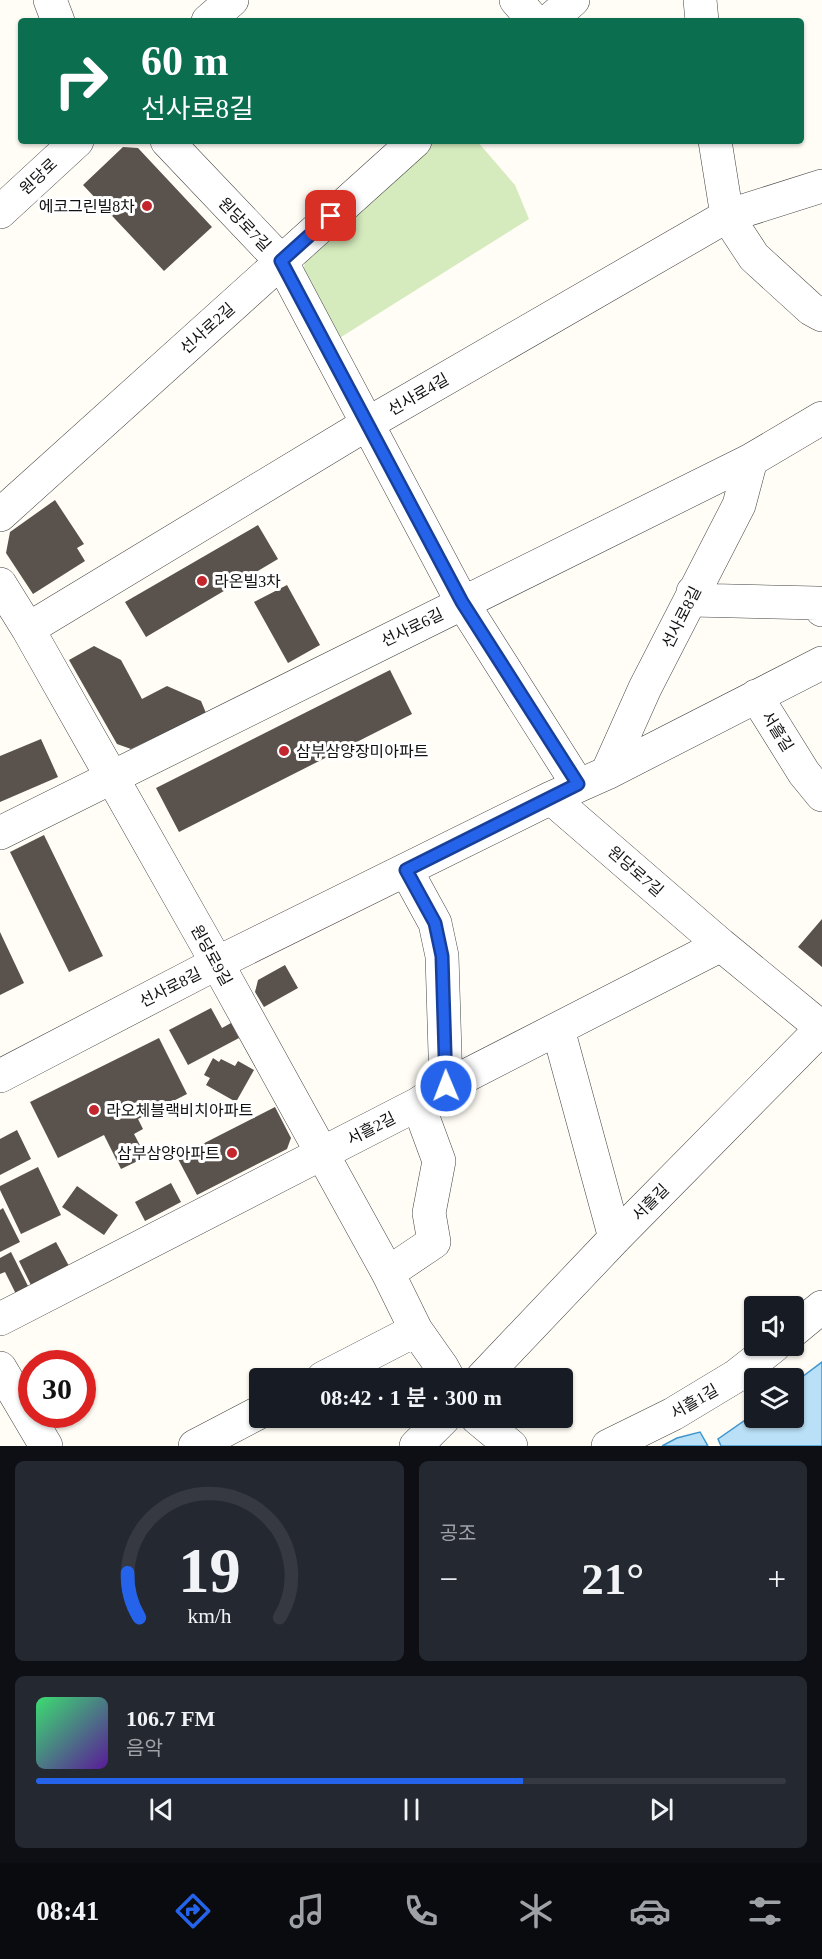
<!DOCTYPE html>
<html lang="ko">
<head>
<meta charset="utf-8">
<style>
	body { margin:0; font-family:"Times New Roman","Noto Sans KR",serif; background:#242831; color:#f1f3f6; height:100vh; display:flex; flex-direction:column; font-size:22px; white-space:nowrap }
	* { box-sizing:border-box; margin:0 }
	p { font-size:20px; color:#9ea1a6 }
	.icon { flex:none; width:33px; height:33px; fill:none; stroke:currentColor; stroke-width:2; stroke-linecap:round; stroke-linejoin:round }
	.map { position:relative; height:1446px; overflow:hidden }
	.panel { display:flex; flex-direction:column; gap:15px; padding:15px; background:#0d0f14; flex:1 }
	.panel>* { flex:none }
	.hud { position:absolute; left:18px; top:18px; width:786px; height:126px; border-radius:6px; box-shadow:0 2px 4px #0004; background:#0b6e4f; color:#fff; overflow:hidden }
	.controls { position:absolute; left:744px; top:1296px; display:grid; gap:12px }
	.controls a { display:grid; place-items:center; width:60px; height:60px; border-radius:6px; background:#171b24; box-shadow:0 2px 4px #0004; font-size:30px }
	.speed { position:absolute; left:18px; top:1350px; display:flex; gap:12px; font-size:30px; font-weight:700; text-align:center }
	.speed>* { display:grid; place-content:center; width:78px; height:78px; border-radius:50%; background:#171b24; box-shadow:0 2px 4px #0004; line-height:1 }
	.speed .limit { border:9px solid #d22; background:#fff; color:#111 }
	.pin { position:absolute; display:grid; place-items:center; width:51px; height:51px; color:#fff; margin:-26px; border-radius:12px; box-shadow:0 3px 9px #0006 }
	.me { position:absolute; width:66px; margin:-33px; rotate:359deg; stroke-linejoin:round; filter:drop-shadow(0 0 4px #0008) }
	.turn { display:flex; align-items:center; gap:21px; height:126px; padding:0 24px; font-size:27px }
	.turn .icon { width:78px; height:78px; stroke-width:2.5 }
	.turn b { display:block; font-size:42px; line-height:51px }
	.big { font-size:45px; font-weight:600; line-height:1.1 }
	.panel .card { flex:1; display:flex; flex-direction:column; justify-content:center; gap:9px; min-width:0; padding:0 21px; border-radius:9px; background:#242831 }
	.panel .dial { align-items:center; gap:0 }
	.dial svg { height:156px; overflow:visible; fill:none; stroke:#363941; stroke-width:7; stroke-linecap:round; text-anchor:middle }
	.dial text { fill:#f1f3f6; stroke:none }
	.song { display:flex; align-items:center; gap:18px }
	.cover { width:72px; height:72px; border-radius:9px; background:linear-gradient(135deg,hsl(140 70% 55%),hsl(270 70% 35%)) }
	.played { height:6px; border-radius:3px; background:linear-gradient(90deg,#2563eb 65%,#363941 65%) }
	.keys { display:flex; justify-content:space-around; direction:ltr }
	.heat { display:flex; justify-content:space-between; align-items:center; font-size:33px; direction:ltr }
	.panel .tiles { flex:1; display:grid; gap:15px; grid-template-columns:1fr 1fr }
	.card:last-child { grid-column:span 2 }
	.trip { position:absolute; left:249px; top:1368px; width:324px; height:60px; border-radius:6px; background:#171b24; box-shadow:0 2px 4px #0004; font-weight:600; line-height:60px; text-align:center }
	.menu { display:flex; height:96px; justify-content:space-around; align-items:center; background:#090b0e; color:#9ea1a6 }
	.menu .icon { width:42px; height:42px }
	.menu .active { color:#2563eb }
	.menu b { font-size:27px; color:#f1f3f6 }
	.map>svg:first-child { display:block }
	.green { fill:#d5ebbd }
	.water { fill:#b9e0f7; stroke:#3f96cf; stroke-width:1.5 }
	.building { fill:#5a524d }
	.lines { fill:none; stroke-linecap:round; stroke-linejoin:round }
	.minor-casing { stroke:#444; stroke-width:34 }
	.minor { stroke:#fff; stroke-width:33 }
	.route-casing { stroke:#184099; stroke-width:15 }
	.route { stroke:#2563eb; stroke-width:10 }
	.poi-dot { fill:#c4262e; stroke:#fff; stroke-width:2 }
	.labels { text-anchor:middle; stroke-width:6; stroke-linejoin:round; paint-order:stroke }
	.street-label { font-size:16px; fill:#111; stroke:#fff }
	.poi-label { font-size:16px; fill:#111; stroke:#fff; text-anchor:start }
</style>
</head>
<body>
<div class="map">
<svg width="822" height="1446" viewBox="0 0 822 1446">
	<rect width="100%" height="100%" fill="#fffdf5"/>
	<!-- green -->
	<path class="green" d="M 426,141 L 477,141 L 515,185 L 529,219 L 338,339 L 303,274 L 307,248 Z"/>
	<!-- water -->
	<path class="water" d="M 822,1362 L 822,1446 L 721,1446 L 718,1439 L 754,1414 L 754,1418 L 794,1418 L 794,1383 Z
		M 700,1432 L 708,1446 L 662,1446 L 677,1438 Z"/>
	<!-- building -->
	<path class="building" d="M 123,147 L 138,148 L 212,227 L 164,271 L 83,185 Z
		M 55,500 L 84,544 L 77,548 L 85,561 L 33,594 L 6,553 L 10,532 Z
		M 258,525 L 278,559 L 146,637 L 125,602 Z
		M 287,585 L 320,645 L 288,663 L 254,602 Z
		M 94,646 L 121,660 L 142,699 L 167,686 L 201,701 L 206,713 L 131,749 L 117,744 L 69,660 Z
		M 390,670 L 412,714 L 179,832 L 156,788 Z
		M 41,739 L 58,777 L 0,802 L 0,756 Z
		M 44,835 L 103,956 L 69,972 L 10,852 Z
		M 822,919 L 822,967 L 798,947 Z
		M 0,932 L 24,983 L 0,995 Z
		M 285,965 L 298,988 L 264,1007 L 255,992 L 258,980 Z
		M 211,1008 L 222,1028 L 231,1023 L 239,1038 L 188,1065 L 169,1030 Z
		M 159,1038 L 187,1094 L 138,1119 L 143,1129 L 134,1134 L 146,1157 L 121,1169 L 104,1135 L 58,1158 L 30,1102 Z
		M 213,1058 L 219,1062 L 221,1059 L 235,1066 L 238,1061 L 254,1070 L 236,1102 L 206,1085 L 210,1078 L 204,1075 Z
		M 275,1107 L 291,1138 L 287,1149 L 197,1195 L 177,1157 Z
		M 17,1130 L 31,1159 L 0,1175 L 0,1139 Z
		M 38,1167 L 61,1215 L 21,1234 L 0,1190 L 0,1186 Z
		M 171,1183 L 181,1202 L 145,1221 L 135,1202 Z
		M 77,1186 L 118,1215 L 104,1235 L 62,1207 Z
		M 3,1208 L 20,1242 L 0,1252 L 0,1210 Z
		M 56,1242 L 69,1266 L 31,1285 L 19,1261 Z
		M 11,1252 L 29,1288 L 16,1294 L 5,1272 L 0,1274 L 0,1258 Z"/>
	<g class="lines">
		<!-- minor casing -->
		<g class="minor-casing">
			<path id="minor" d="M 50,0 L 58,21
				M 516,0 L 534,21
				M 700,0 L 702,21
				M 208,21 L 232,0
				M 549,21 L 573,0
				M 167,141 L 281,261 L 462,602 L 578,785
				M 715,141 L 727,216 L 754,257 L 811,309 L 822,315
				M 0,212 L 77,141
				M 0,515 L 415,141
				M 0,584 L 28,629 L 217,963 L 388,1273 L 416,1330 L 442,1367 L 448,1378
				M 693,592 L 692,600 L 818,603 L 822,610
				M 28,629 L 367,424 L 727,216 L 822,186
				M 756,696 L 804,773 L 822,795
				M 607,773 L 645,688 L 739,505 L 751,460
				M 551,798 L 721,945 L 822,1028
				M 0,833 L 751,460 L 822,418
				M 406,870 L 435,923 L 442,956 L 446,1086
				M 558,1029 L 615,1238
				M 0,1076 L 217,963 L 551,798 L 607,773 L 822,663
				M 388,1273 L 434,1242 L 429,1213 L 439,1161 L 418,1104
				M 0,1319 L 418,1104 L 446,1086 L 721,945
				M 794,1330 L 822,1307
				M 0,1368 L 46,1446
				M 323,1378 L 416,1330
				M 482,1378 L 615,1238 L 822,1028
				M 477,1418 L 511,1446
				M 195,1446 L 260,1412
				M 416,1446 L 444,1418
				M 608,1446 L 673,1414 L 736,1376 L 774,1346"/>
		</g>
		<!-- minor -->
		<use href="#minor" class="minor"/>
	</g>
	<g class="lines">
		<!-- route casing -->
		<g class="route-casing">
			<path id="route" d="M 331,216 L 281,261 L 462,602 L 578,784 L 406,870 L 435,923 L 442,956 L 446,1086"/>
		</g>
		<!-- route -->
		<use href="#route" class="route"/>
	</g>
	<!-- markers -->
	<g class="poi-dot">
		<circle cx="147" cy="206" r="6"/>
		<circle cx="202" cy="581" r="6"/>
		<circle cx="284" cy="751" r="6"/>
		<circle cx="94" cy="1110" r="6"/>
		<circle cx="232" cy="1153" r="6"/>
	</g>
	<g class="labels">
		<!-- street labels -->
		<g class="street-label">
			<text transform="translate(38 176) rotate(-43)" y="6">원당로</text>
			<text transform="translate(245 224) rotate(46)" y="6">원당로7길</text>
			<text transform="translate(207 328) rotate(-42)" y="6">선사로2길</text>
			<text transform="translate(418 394) rotate(-30)" y="6">선사로4길</text>
			<text transform="translate(681 617) rotate(-63)" y="6">선사로8길</text>
			<text transform="translate(412 627) rotate(-26)" y="6">선사로6길</text>
			<text transform="translate(778 731) rotate(58)" y="6">서흘길</text>
			<text transform="translate(636 871) rotate(41)" y="6">원당로7길</text>
			<text transform="translate(212 955) rotate(61)" y="6">원당로9길</text>
			<text transform="translate(170 987) rotate(-27)" y="6">선사로8길</text>
			<text transform="translate(371 1128) rotate(-27)" y="6">서흘2길</text>
			<text transform="translate(650 1202) rotate(-45)" y="6">서흘길</text>
			<text transform="translate(694 1401) rotate(-30)" y="6">서흘1길</text>
		</g>
		<!-- poi labels -->
		<g class="poi-label">
			<text x="135" y="212" text-anchor="end">에코그린빌8차</text>
			<text x="214" y="587">라온빌3차</text>
			<text x="296" y="757">삼부삼양장미아파트</text>
			<text x="106" y="1116">라오체블랙비치아파트</text>
			<text x="220" y="1159" text-anchor="end">삼부삼양아파트</text>
		</g>
	</g>
</svg>
<div class="controls">
<a><svg class="icon" aria-label="sound" viewBox="0 0 24 24"><path d="M4 9h4l5-4v14l-5-4H4zM17 9q2 3 0 6"/></svg></a>
<a><svg class="icon" aria-label="layers" viewBox="0 0 24 24"><path d="M12 4l9 5-9 5-9-5zM3 14l9 5 9-5"/></svg></a>
</div>
<div class="speed"><div class="limit">30</div></div>
<div class="pin" style="left:331px;top:216px;background:#d93025"><svg class="icon" aria-label="arrive" viewBox="0 0 24 24"><path d="M6 21V4h12l-3 4 3 4H6"/></svg></div>
<svg class="me" style="left:446px;top:1086px" viewBox="-20 -20 40 40"><circle r="17" fill="#2563eb" stroke="#fff" stroke-width="3"/><path d="M0-11L8 9 0 5-8 9z" fill="#fff"/></svg>
<div class="trip">08:42 · 1 분 · 300 m</div>
<div class="hud">
<div class="turn"><svg class="icon" aria-label="right" viewBox="0 0 24 24"><path d="M7 20v-9h11M14 6l5 5-5 5"/></svg><div><b>60 m</b>선사로8길</div></div>
</div>
</div>
<section class="panel">
<div class="tiles">
<div class="card dial"><svg viewBox="0 0 100 80">
<path d="M14 69A42 42 0 1 1 86 69"/>
<path d="M14 69A42 42 0 0 1 8 46" stroke="#2563eb"/>
<text x="50" y="56" font-size="32" font-weight="700">19</text>
<text x="50" y="72" font-size="11">km/h</text>
</svg></div>
<div class="card"><p>공조</p>
<div class="heat"><a>−</a><b class="big">21°</b><a>+</a></div>
</div>
<div class="card">
<div class="song"><i class="cover"></i><div><b>106.7 FM</b><p>음악</p></div></div>
<div class="played"></div>
<div class="keys"><svg class="icon" aria-label="previous" viewBox="0 0 24 24"><path d="M18 5L8 12l10 7zM5 5v14"/></svg><svg class="icon" aria-label="pause" viewBox="0 0 24 24"><path d="M8 5v14M16 5v14"/></svg><svg class="icon" aria-label="next" viewBox="0 0 24 24"><path d="M6 5l10 7-10 7zM19 5v14"/></svg></div>
</div>
</div>
</section>
<nav class="menu">
<b>08:41</b>
<svg class="icon active" aria-label="directions" viewBox="0 0 24 24"><path d="M12 3l9 9-9 9-9-9zM9 14v-3h6M13 9l2 2-2 2"/></svg>
<svg class="icon" aria-label="music" viewBox="0 0 24 24"><path d="M9 18V5l10-2v13"/><circle cx="6" cy="18" r="3"/><circle cx="16" cy="16" r="3"/></svg>
<svg class="icon" aria-label="phone" viewBox="0 0 24 24"><path d="M5 4h4l2 5-3 2q2 4 5 5l2-3 5 2v4C11 20 4 13 5 4z"/></svg>
<svg class="icon" aria-label="climate" viewBox="0 0 24 24"><path d="M12 3v18M4 7l16 10M4 17L20 7"/></svg>
<svg class="icon" aria-label="car" viewBox="0 0 24 24"><path d="M5 17H2v-5l4-1 3-4h7l3 4 3 1v5h-3M9 17h6M6 11h13"/><circle cx="7" cy="17" r="2"/><circle cx="17" cy="17" r="2"/></svg>
<svg class="icon" aria-label="filters" viewBox="0 0 24 24"><path d="M4 7h16M4 17h16"/><circle cx="9" cy="7" r="2"/><circle cx="15" cy="17" r="2"/></svg>
</nav>
</body>
</html>
